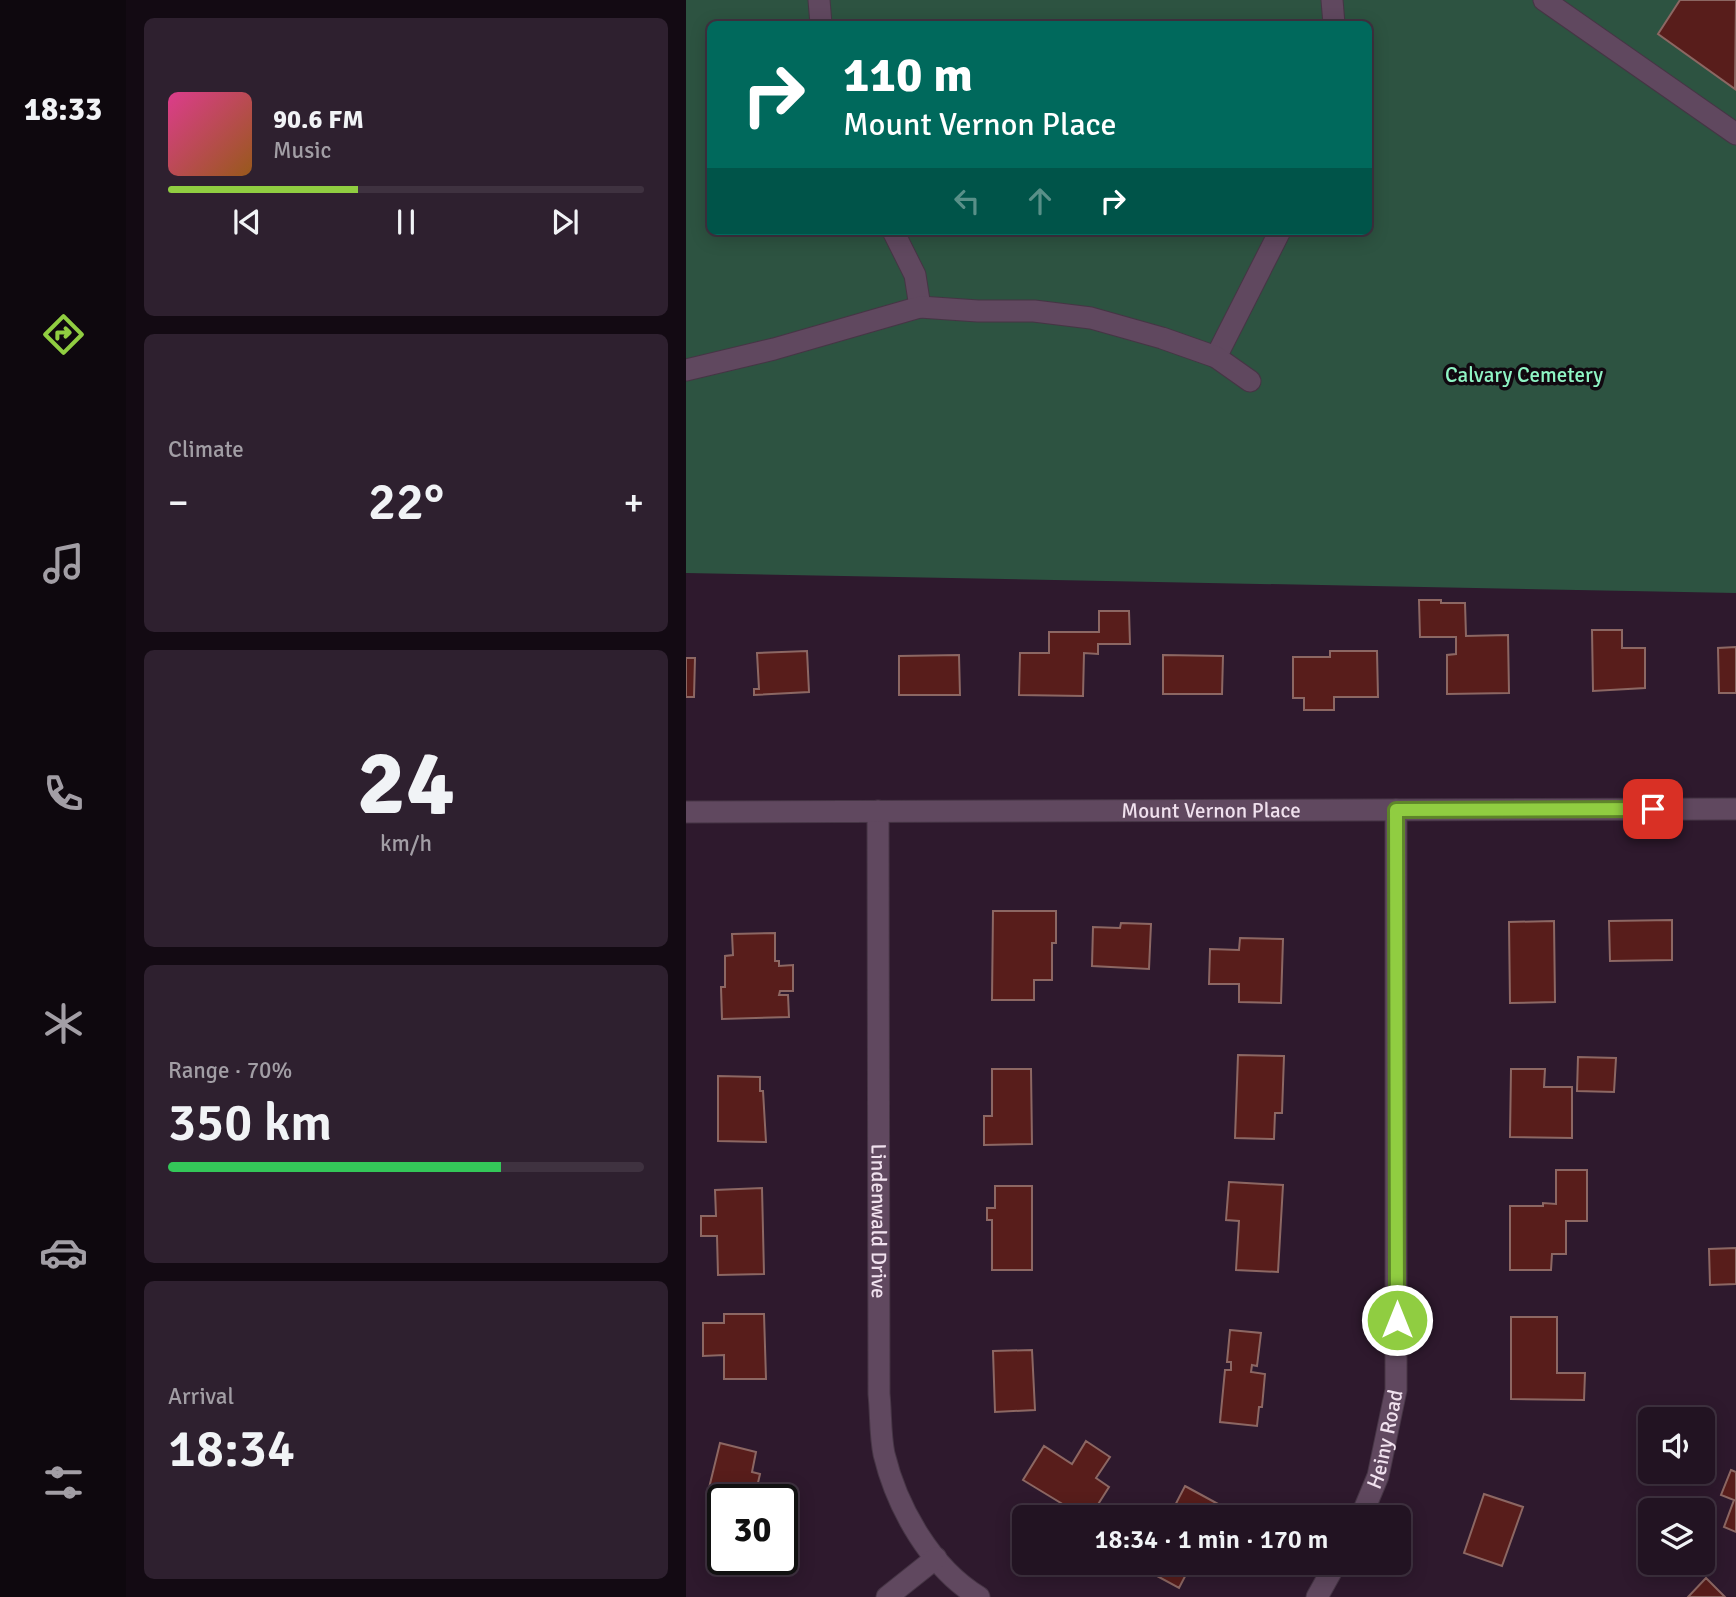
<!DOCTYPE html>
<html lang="en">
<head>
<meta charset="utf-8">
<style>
	body { margin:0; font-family:Signika,sans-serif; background:#2e202f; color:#f1f3f6; height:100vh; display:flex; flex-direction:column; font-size:26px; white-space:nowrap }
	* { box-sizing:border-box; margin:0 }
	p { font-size:23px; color:#a29ea5 }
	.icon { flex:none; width:38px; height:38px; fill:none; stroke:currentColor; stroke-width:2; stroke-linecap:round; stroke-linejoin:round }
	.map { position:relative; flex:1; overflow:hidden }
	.sheet { display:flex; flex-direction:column; gap:18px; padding:18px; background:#130a13; width:560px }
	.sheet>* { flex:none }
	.top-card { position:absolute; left:21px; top:21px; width:665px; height:214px; border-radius:10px; box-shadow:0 4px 18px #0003,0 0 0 2px #3f3240; background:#00695c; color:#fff; overflow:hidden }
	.fabs { position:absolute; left:952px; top:1407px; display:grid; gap:14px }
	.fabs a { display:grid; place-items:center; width:77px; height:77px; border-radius:10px; background:#221322; box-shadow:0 4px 18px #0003,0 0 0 2px #3f3240; font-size:35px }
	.speed { position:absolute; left:21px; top:1484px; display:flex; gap:14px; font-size:35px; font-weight:700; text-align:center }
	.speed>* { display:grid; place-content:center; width:91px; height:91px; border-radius:50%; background:#221322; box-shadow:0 4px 18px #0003,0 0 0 2px #3f3240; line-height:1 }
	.speed .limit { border:4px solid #111; border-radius:10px; background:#fff; color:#111 }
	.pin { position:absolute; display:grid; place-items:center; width:60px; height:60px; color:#fff; margin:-30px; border-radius:14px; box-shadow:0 4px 10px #0006 }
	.me { position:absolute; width:77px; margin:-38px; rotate:0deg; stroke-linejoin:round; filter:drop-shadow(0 0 5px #0008) }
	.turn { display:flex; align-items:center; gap:24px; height:147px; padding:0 21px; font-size:32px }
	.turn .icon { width:91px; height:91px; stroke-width:2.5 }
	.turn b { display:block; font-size:49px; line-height:60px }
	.lanes { display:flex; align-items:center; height:66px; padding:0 21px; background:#0003; justify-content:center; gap:35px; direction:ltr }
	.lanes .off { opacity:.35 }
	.big { font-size:52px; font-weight:600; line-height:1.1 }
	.sheet .card { flex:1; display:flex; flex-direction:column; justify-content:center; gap:10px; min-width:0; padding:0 24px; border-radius:10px; background:#2e202f }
	.sheet .dial { align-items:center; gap:0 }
	.dial b { font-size:91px; line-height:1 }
	.song { display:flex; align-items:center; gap:21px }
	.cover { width:84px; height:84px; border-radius:10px; background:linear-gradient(135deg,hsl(330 70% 55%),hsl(30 70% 35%)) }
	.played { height:7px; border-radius:4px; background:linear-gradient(90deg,#90cd41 40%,#3f3240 40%) }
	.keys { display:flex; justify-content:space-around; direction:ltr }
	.heat { display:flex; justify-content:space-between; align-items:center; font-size:38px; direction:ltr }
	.charge { height:10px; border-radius:5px; background:linear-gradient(90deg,#34c759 70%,#3f3240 0) }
	.trip { position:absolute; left:326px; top:1505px; width:399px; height:70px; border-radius:10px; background:#221322; box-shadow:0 4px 18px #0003,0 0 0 2px #3f3240; font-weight:600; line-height:70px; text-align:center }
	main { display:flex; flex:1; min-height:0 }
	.tabs { display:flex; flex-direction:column; width:126px; justify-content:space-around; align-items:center; background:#0e080e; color:#a29ea5 }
	.tabs .icon { width:49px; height:49px }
	.tabs .active { color:#90cd41 }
	.tabs b { font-size:32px; color:#f1f3f6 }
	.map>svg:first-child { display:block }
	.green { fill:#2d5341; fill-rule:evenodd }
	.building { fill:#581d1b; stroke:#8c6763; stroke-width:2 }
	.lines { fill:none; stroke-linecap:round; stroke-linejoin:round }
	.minor-casing { stroke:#463545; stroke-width:23 }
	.minor { stroke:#60485f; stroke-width:21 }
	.route-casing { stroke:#5e852a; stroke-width:18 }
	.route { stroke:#90cd41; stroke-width:12 }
	.labels { text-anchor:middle; stroke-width:7; stroke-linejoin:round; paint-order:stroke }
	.park-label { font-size:21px; fill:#8ff4c4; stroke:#110810 }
	.street-label { font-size:21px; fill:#f0e1ee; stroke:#110810 }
</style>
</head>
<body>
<main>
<nav class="tabs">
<b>18:33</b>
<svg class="icon active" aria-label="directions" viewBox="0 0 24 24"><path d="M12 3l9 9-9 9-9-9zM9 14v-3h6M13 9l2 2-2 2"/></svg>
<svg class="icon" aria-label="music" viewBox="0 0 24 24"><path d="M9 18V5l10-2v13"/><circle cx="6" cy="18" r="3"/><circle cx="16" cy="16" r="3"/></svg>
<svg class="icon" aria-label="phone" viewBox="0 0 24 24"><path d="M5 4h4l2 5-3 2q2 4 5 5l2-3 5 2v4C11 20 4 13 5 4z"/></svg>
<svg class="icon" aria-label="climate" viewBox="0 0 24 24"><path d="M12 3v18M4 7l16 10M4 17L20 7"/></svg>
<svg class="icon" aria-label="car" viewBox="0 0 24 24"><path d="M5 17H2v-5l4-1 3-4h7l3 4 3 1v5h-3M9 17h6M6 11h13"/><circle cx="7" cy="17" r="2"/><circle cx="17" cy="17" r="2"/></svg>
<svg class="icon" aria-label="filters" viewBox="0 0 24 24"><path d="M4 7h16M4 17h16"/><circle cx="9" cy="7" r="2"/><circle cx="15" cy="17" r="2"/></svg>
</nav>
<section class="sheet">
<div class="card">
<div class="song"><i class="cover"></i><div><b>90.6 FM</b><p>Music</p></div></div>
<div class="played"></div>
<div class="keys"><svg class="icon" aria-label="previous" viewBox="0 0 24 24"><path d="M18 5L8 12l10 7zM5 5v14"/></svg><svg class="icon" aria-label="pause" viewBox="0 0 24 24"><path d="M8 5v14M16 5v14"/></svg><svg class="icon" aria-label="next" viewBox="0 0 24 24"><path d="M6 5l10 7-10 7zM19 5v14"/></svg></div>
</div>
<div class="card"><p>Climate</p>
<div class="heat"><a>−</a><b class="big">22°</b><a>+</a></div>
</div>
<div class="card dial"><b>24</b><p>km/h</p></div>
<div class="card"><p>Range · 70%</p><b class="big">350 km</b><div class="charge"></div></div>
<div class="card"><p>Arrival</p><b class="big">18:34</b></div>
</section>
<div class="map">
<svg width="1050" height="1597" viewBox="0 0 1050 1597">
	<rect width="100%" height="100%" fill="#2e192d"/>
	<!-- green -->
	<path class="green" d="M 0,0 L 1050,0 L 1050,593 L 0,573 ZM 24,24 L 682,24 L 682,231 L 24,231 Z"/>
	<!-- building -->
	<path class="building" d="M 994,0 L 1050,0 L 1049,89 L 972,34 Z
		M 733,600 L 755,600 L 755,603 L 779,603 L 780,636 L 822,635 L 823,693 L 761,694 L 761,655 L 770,654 L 770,637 L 734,637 Z
		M 413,611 L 443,611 L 444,644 L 412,644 L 412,654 L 398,653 L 397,696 L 333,695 L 334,653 L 363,653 L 363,632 L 413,632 Z
		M 906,630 L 936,630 L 936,648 L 959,648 L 959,688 L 907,691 Z
		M 1050,647 L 1050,693 L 1033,693 L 1032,648 Z
		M 121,651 L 123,692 L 68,695 L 68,689 L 73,689 L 71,653 Z
		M 644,651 L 691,651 L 692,697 L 648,697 L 648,710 L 618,710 L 618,698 L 607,698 L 607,657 L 644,657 Z
		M 273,655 L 274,695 L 213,695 L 213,656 Z
		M 477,655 L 537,656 L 536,694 L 477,694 Z
		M 0,658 L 9,658 L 8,697 L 0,697 Z
		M 307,911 L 370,911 L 370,943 L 366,943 L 366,980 L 348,980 L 348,1000 L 306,1000 Z
		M 986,920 L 986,960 L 924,961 L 923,921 Z
		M 868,921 L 869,1002 L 824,1003 L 823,922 Z
		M 435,923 L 465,924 L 463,969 L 406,966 L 407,927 L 434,928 Z
		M 89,933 L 89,961 L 93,961 L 93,966 L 107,965 L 107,991 L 94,991 L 93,995 L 102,995 L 103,1017 L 36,1019 L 35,987 L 39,987 L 39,956 L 47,955 L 46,934 Z
		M 554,938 L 597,939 L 595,1003 L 553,1002 L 553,984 L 523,984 L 524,949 L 553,950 Z
		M 552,1055 L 598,1056 L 596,1113 L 589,1113 L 588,1139 L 549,1138 Z
		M 892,1057 L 930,1058 L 928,1092 L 891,1091 Z
		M 306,1069 L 345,1069 L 346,1144 L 298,1145 L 298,1116 L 306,1116 Z
		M 825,1069 L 859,1069 L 858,1087 L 886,1087 L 886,1138 L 824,1137 Z
		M 32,1076 L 74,1077 L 74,1091 L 77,1091 L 80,1142 L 32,1141 Z
		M 870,1170 L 901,1170 L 901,1221 L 880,1221 L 880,1254 L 866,1254 L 865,1270 L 824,1270 L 824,1206 L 857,1206 L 857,1203 L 870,1204 Z
		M 543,1182 L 597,1185 L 592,1272 L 550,1270 L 553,1221 L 540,1220 Z
		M 309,1186 L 346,1186 L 346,1270 L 306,1270 L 306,1220 L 301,1220 L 301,1208 L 309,1208 Z
		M 76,1188 L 78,1274 L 32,1275 L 31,1236 L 15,1236 L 15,1216 L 30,1216 L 29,1190 Z
		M 1050,1248 L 1050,1284 L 1024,1285 L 1023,1249 Z
		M 38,1314 L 78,1314 L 80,1379 L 38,1379 L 38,1355 L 17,1356 L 17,1323 L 38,1323 Z
		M 825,1317 L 871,1317 L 871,1373 L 899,1373 L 898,1400 L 825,1399 Z
		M 544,1330 L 575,1333 L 571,1366 L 566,1365 L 565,1372 L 579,1374 L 576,1407 L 573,1407 L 571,1426 L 534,1422 L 539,1370 L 545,1370 L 545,1362 L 541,1362 Z
		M 346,1350 L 349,1410 L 309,1412 L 307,1351 Z
		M 400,1441 L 424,1457 L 410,1478 L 423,1487 L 404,1517 L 398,1517 L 337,1480 L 358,1446 L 386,1464 Z
		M 34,1443 L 70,1452 L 66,1472 L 74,1474 L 68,1500 L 45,1498 L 45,1500 L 37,1500 L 37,1533 L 30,1531 L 35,1512 L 22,1508 L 26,1493 L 22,1492 Z
		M 1045,1470 L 1050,1472 L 1050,1532 L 1038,1527 L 1048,1500 L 1035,1495 Z
		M 499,1486 L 545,1511 L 542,1517 L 483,1517 Z
		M 798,1494 L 837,1507 L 816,1566 L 778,1553 Z
		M 464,1563 L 506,1563 L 493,1588 L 460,1570 Z
		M 1020,1578 L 1039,1597 L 1002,1597 Z"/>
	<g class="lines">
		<!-- minor casing -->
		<g class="minor-casing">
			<g id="minor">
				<path d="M 133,0 L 135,24"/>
				<path d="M 646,0 L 648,24"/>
				<path d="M 858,0 L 1050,134"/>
				<path d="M 207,231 L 229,275 L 234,307"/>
				<path d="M 530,357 L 594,231"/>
				<path d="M 0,370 L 88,349 L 234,307 L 292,311 L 348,311 L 405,318 L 476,338 L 530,357 L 564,381"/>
				<path id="s1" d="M 192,811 L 193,1394 C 195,1414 194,1434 198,1454 C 211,1508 245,1568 293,1597"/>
				<path id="s2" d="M 0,812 L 1050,809"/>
				<path id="s3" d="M 675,1517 L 692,1476 L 710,1390 L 710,810"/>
				<path d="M 201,1597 L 250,1558"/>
				<path d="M 631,1597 L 650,1563"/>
			</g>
		</g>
		<!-- minor -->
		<use href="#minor" class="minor"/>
	</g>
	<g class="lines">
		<!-- route casing -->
		<g class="route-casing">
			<path id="route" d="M 711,1320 L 710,810 L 967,809"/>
		</g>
		<!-- route -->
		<use href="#route" class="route"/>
	</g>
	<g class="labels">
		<!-- park labels -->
		<g class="park-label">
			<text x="838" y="382">Calvary Cemetery</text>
		</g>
		<!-- street labels -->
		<g class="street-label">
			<text dy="7" stroke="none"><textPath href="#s2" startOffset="525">Mount Vernon Place</textPath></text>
			<text dy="7" stroke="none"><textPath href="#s1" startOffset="410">Lindenwald Drive</textPath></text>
			<text dy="7" stroke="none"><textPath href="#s3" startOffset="82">Heiny Road</textPath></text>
		</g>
	</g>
</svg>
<div class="fabs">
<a><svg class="icon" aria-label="sound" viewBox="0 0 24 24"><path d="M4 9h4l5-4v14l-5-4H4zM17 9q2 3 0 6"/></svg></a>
<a><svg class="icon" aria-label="layers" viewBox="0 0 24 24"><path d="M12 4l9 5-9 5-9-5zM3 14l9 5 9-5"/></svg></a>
</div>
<div class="speed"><div class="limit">30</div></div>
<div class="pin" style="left:967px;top:809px;background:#d93025"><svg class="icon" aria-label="arrive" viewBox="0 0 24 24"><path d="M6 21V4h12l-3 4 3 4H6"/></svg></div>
<svg class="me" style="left:711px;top:1320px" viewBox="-20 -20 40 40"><circle r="17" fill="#90cd41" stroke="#fff" stroke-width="3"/><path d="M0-11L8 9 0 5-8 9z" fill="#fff"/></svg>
<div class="trip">18:34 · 1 min · 170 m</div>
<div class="top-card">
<div class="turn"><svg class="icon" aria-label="right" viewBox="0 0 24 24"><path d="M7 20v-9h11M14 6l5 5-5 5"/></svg><div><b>110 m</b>Mount Vernon Place</div></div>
<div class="lanes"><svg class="icon off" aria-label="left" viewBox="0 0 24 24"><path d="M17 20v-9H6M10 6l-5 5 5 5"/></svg><svg class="icon off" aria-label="ahead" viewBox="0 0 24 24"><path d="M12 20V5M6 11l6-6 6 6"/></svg><svg class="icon" aria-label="right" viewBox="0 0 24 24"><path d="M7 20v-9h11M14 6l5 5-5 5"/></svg></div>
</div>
</div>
</main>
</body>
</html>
